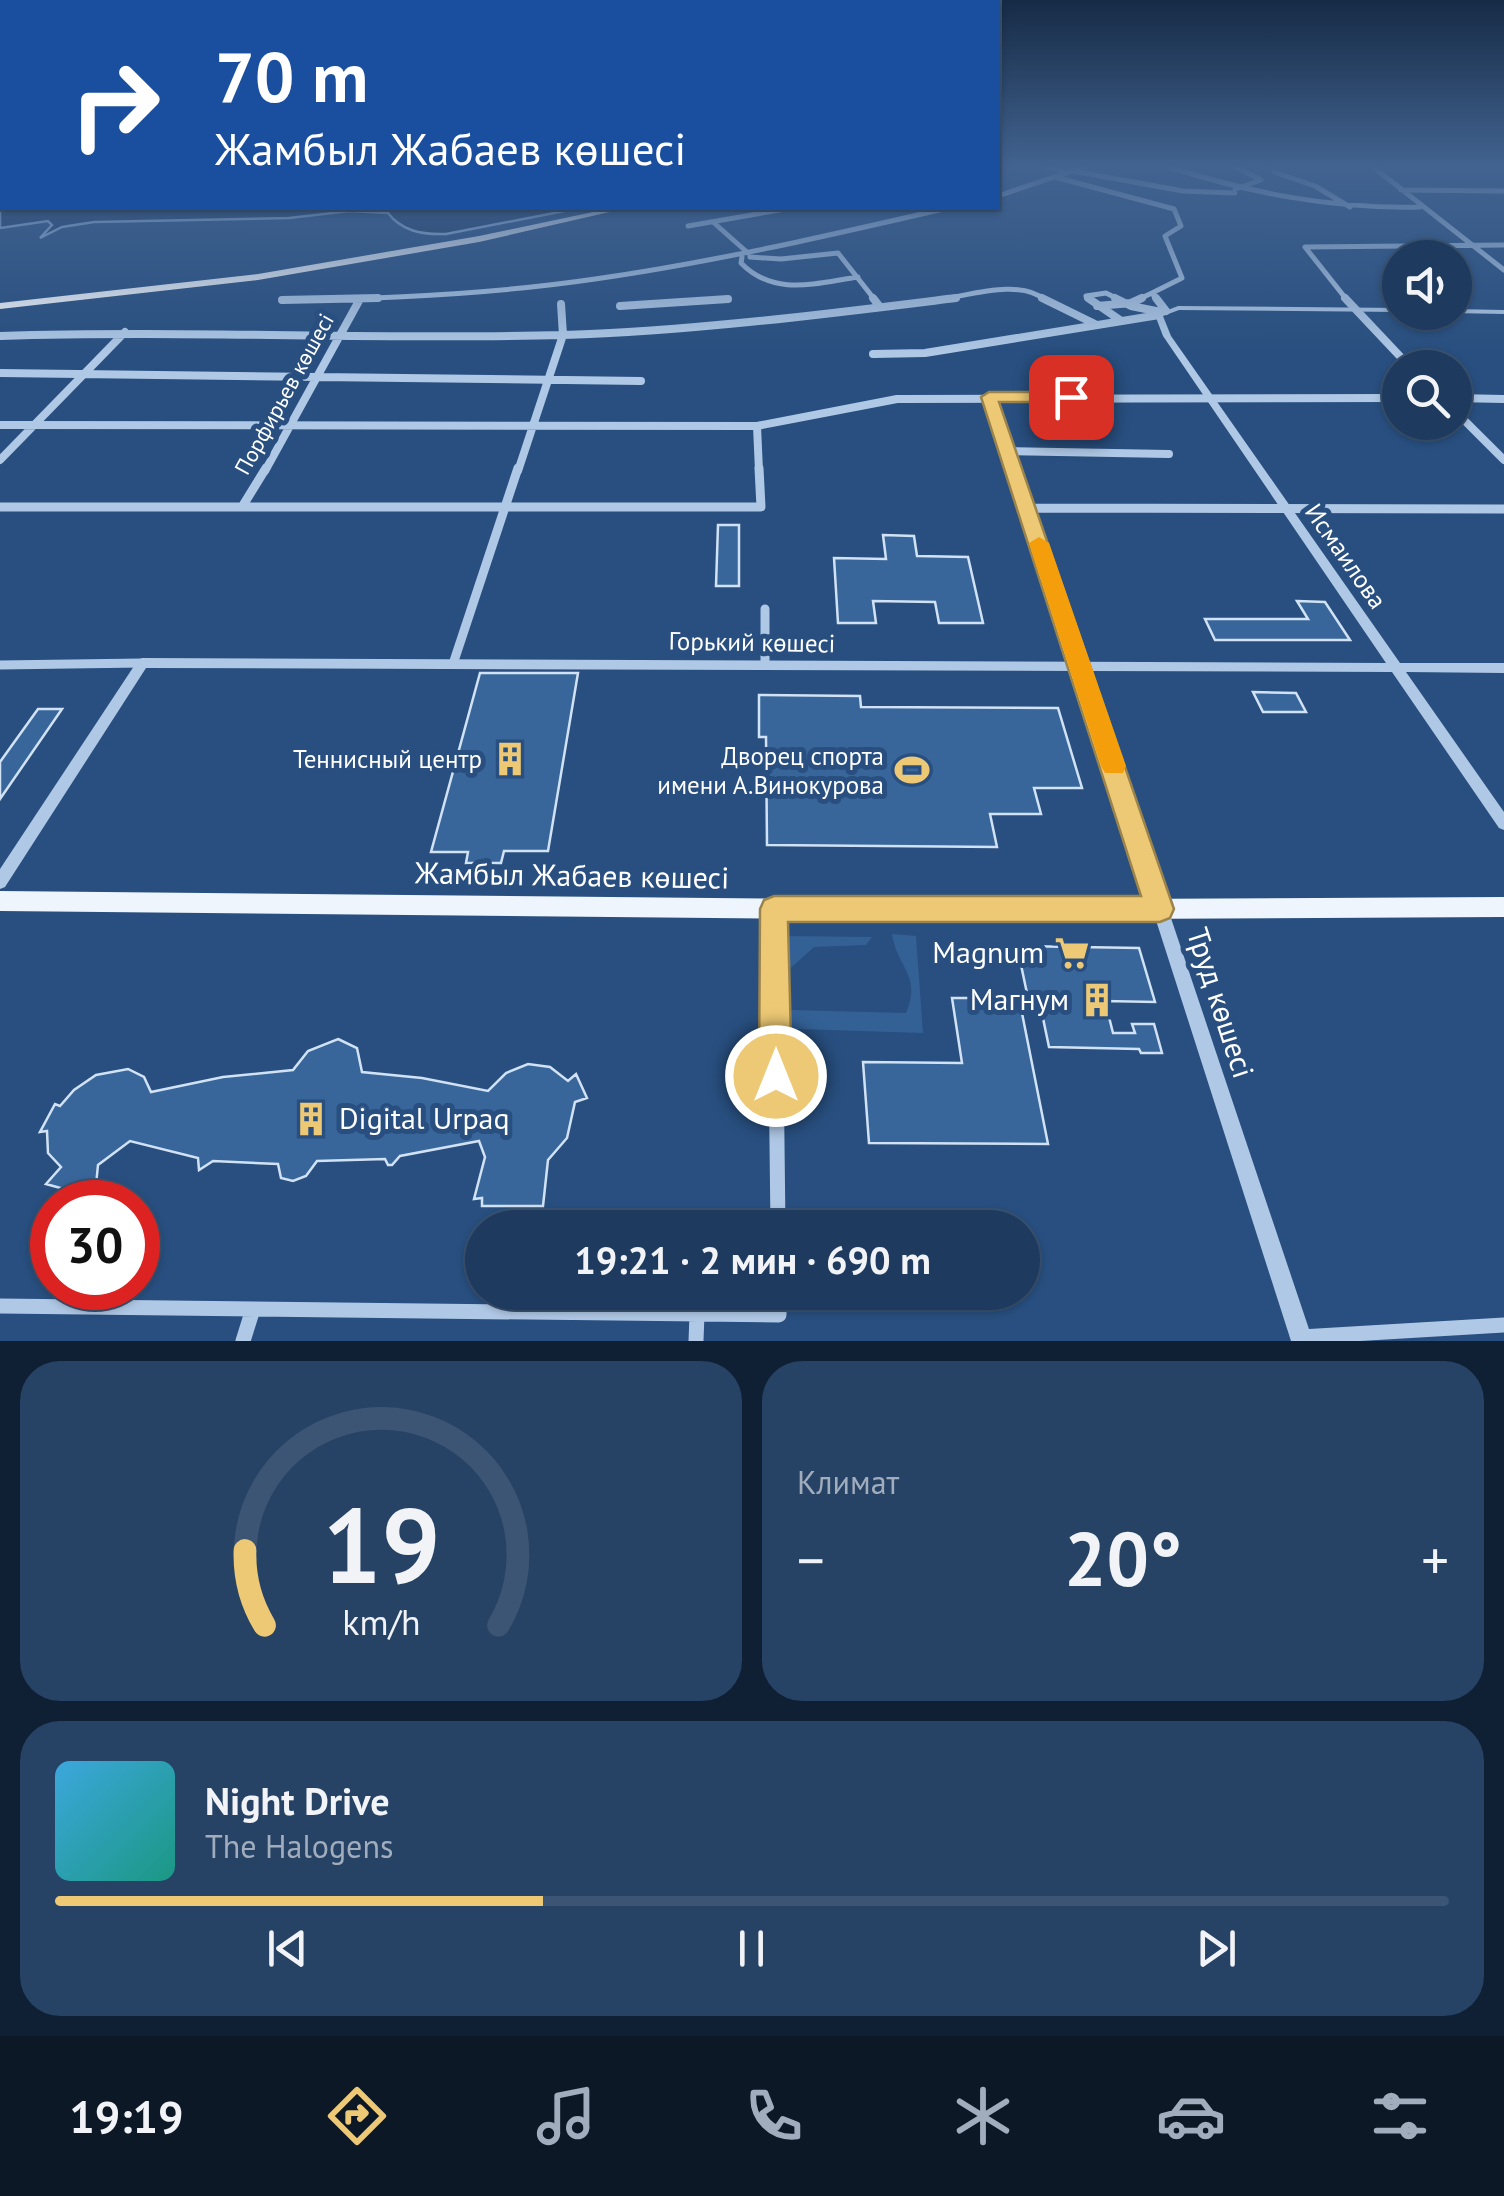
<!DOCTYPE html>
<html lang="ru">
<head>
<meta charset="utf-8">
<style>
	body { margin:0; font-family:"PT Sans",sans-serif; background:#264265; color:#f1f3f6; height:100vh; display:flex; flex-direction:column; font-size:38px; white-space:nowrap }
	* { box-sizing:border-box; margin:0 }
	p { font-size:32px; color:#a1adbd }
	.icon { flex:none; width:55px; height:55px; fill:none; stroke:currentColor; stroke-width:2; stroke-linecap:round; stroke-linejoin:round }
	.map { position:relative; height:1341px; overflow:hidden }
	.panel { display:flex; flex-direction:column; gap:20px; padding:20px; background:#102034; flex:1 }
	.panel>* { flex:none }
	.hud { position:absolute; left:0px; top:0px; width:1000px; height:210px; box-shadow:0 2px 8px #0004,0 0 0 2px #3c5574; background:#1a4fa0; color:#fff; overflow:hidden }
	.buttons { position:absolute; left:1382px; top:240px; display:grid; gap:20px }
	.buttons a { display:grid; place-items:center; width:90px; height:90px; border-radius:50%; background:#1e3b5f; box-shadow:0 2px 8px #0004,0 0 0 2px #3c5574; font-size:50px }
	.speed { position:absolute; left:30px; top:1180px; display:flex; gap:20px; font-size:50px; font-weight:700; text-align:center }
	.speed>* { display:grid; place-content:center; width:130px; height:130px; border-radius:50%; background:#1e3b5f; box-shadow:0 2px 8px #0004,0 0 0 2px #3c5574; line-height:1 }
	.speed .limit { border:15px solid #d22; background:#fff; color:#111 }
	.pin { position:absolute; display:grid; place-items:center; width:85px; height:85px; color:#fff; margin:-42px; border-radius:20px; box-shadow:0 5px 15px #0006 }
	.me { position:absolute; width:110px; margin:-55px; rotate:0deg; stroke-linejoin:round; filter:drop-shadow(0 0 8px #0008) }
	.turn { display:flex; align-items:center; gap:35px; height:210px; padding:0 50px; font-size:45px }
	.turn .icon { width:130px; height:130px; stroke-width:2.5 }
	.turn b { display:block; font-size:70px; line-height:85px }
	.big { font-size:75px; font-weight:700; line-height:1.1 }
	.panel .widget { flex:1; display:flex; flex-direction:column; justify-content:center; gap:15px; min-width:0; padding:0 35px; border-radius:40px; background:#264265 }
	.panel .dial { align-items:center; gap:0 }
	.dial svg { height:260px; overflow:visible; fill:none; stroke:#3c5574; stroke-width:7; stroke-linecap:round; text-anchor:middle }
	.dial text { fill:#f1f3f6; stroke:none }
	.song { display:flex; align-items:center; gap:30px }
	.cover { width:120px; height:120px; border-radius:15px; background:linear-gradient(135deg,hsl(200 70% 55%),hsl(170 70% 35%)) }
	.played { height:10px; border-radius:5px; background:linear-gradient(90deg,#edc975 35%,#3c5574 35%) }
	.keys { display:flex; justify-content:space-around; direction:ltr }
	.heat { display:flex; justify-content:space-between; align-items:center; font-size:55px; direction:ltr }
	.panel .tiles { flex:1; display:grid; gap:20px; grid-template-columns:1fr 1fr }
	.widget:last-child { grid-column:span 2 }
	.trip { position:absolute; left:465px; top:1210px; width:575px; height:100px; border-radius:50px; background:#1e3b5f; box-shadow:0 2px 8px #0004,0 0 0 2px #3c5574; font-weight:700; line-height:100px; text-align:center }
	.dock { display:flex; height:160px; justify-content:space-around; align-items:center; background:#0c1826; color:#a1adbd }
	.dock .icon { width:70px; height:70px }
	.dock .selected { color:#edc975 }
	.dock b { font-size:45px; color:#f1f3f6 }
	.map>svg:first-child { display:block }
	.green { fill:#336196 }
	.water { fill:#1c3a60; stroke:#a3c3e5; stroke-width:2.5 }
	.building { fill:#38669b; stroke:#d1e2f4; stroke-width:2.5 }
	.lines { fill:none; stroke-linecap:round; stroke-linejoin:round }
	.minor-far4 { stroke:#afc8e5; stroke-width:5 }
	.minor-far3 { stroke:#afc8e5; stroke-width:8 }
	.minor-far2 { stroke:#afc8e5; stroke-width:9 }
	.minor-far1 { stroke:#afc8e5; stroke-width:11 }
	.minor { stroke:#afc8e5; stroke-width:15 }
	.tertiary { fill:#afc8e5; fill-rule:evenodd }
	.primary { fill:#eff5fd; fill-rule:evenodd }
	.trunk { fill:#f7fafe; fill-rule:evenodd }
	.route { fill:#edc975; stroke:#9a834c; stroke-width:2.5 }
	.slow { fill:#f59e0b }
	.labels { text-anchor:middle; stroke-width:10; stroke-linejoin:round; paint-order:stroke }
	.far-street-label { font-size:22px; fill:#fff; stroke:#284f7f }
	.street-label { font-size:25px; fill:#fff; stroke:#284f7f }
	.poi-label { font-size:25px; fill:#fff; stroke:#284f7f; text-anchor:end }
	.near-street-label { font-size:30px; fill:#fff; stroke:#284f7f }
	.near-poi-label { font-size:30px; fill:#fff; stroke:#284f7f; text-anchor:end }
</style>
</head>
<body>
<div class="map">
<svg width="1504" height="1341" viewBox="0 0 1504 1341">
	<rect width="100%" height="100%" fill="#284f7f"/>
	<!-- green -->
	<path class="green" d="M 892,934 L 916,936 L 923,1033 L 798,1029 L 801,1057 L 783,1058 L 782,1018 L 792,1010 L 906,1013 C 922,975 897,968 892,934 Z
		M 785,936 L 872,937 L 866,945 L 814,947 L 784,974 Z"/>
	<!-- water -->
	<path class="water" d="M 0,198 L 2,208 L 580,208 L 446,234 C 420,235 401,230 388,213 L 350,211 L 289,218 L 94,222 L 62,227 L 40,238 L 52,225 L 48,221 L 0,228 Z"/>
	<!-- building -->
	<path class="building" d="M 718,525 L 739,525 L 739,586 L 716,586 Z
		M 883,535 L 914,536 L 917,556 L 968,557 L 983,623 L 939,623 L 935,602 L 873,601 L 876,623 L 838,623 L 834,558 L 886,559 Z
		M 1297,601 L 1325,602 L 1350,640 L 1215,640 L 1205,619 L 1308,619 Z
		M 480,673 L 578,673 L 548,851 L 504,851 L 501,863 L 466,863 L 468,852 L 431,852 Z
		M 1253,692 L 1296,693 L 1306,712 L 1263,712 Z
		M 759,695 L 860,696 L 861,707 L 1058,708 L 1082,788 L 1034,788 L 1041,814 L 990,814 L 997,847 L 767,845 L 766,737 L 759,737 Z
		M 38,709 L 62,709 L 0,799 L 0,762 Z
		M 1017,946 L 1139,948 L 1155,1002 L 1105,1001 L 1113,1033 L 1135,1033 L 1132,1024 L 1154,1024 L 1162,1053 L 1141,1053 L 1139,1049 L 1049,1047 L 1039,999 L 1028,998 Z
		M 952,998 L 1019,998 L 1048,1144 L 869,1143 L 863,1062 L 962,1063 Z
		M 338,1039 L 357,1048 L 362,1072 L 422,1078 L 488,1091 L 506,1073 L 528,1064 L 550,1067 L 568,1081 L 576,1074 L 587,1098 L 575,1102 L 567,1138 L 548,1160 L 543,1206 L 482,1206 L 482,1198 L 474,1199 L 485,1157 L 479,1141 L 400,1156 L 392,1165 L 388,1165 L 385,1159 L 317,1161 L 306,1176 L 293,1181 L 281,1178 L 278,1164 L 213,1161 L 199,1170 L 198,1158 L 130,1141 L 98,1165 L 96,1185 L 64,1189 L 46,1184 L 61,1167 L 48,1153 L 47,1131 L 40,1132 L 55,1104 L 60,1106 L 74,1090 L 96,1075 L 128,1069 L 144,1077 L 151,1092 L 223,1077 L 293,1070 L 308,1051 Z"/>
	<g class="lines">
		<!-- minor-far4 -->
		<path class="minor-far4" d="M 1048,166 L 1067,173
			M 1166,166 C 1250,193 1331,209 1420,207
			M 1234,166 L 1261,180 L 1235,189
			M 1372,166 L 1504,270
			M 1073,171 L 1183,191 L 1235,193
			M 1274,172 L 1315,186 L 1350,207
			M 1055,177 L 1174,209 L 1181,226 L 1165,236 L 1182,278 L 1152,293 L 1157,300
			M 1401,190 L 1504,191
			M 998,196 L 1086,166
			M 713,222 L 748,253
			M 688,226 L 791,208
			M 742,257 L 741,263 C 774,297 816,283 858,277
			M 750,257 L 781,259 L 838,253 L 875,300
			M 282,300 C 385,299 493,294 595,279 C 714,262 831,235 948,208
			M 712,300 L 728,299
			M 937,300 C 968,296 1020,278 1045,300
			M 1092,300 L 1086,296 L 1106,293 L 1120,300
			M 1137,300 L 1152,293
			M 1347,300 L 1305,247 L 1504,245"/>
		<!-- minor-far3 -->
		<path class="minor-far3" d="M 873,298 L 880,307
			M 1042,298 L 1095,324
			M 1088,298 L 1120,320
			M 1115,298 L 1131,306 L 1161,312
			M 1156,298 L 1166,311
			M 1345,298 L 1411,368
			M 282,300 L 378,298
			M 620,306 L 728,299
			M 1097,306 L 1131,303 L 1142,298
			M 0,336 C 188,330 375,340 563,335 C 694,331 826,314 956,298
			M 873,354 L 925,353 L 1159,315
			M 0,373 L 641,381
			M 989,397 L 1014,471
			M 1455,398 L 1504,399
			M 1455,411 L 1504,460
			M 0,425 L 757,426 L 897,399 L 1400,398
			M 757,426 L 759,471
			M 1008,451 L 1169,454
			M 0,460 L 125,332
			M 265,471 L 360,299
			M 518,471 L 563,335 L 561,304"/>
		<!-- minor-far2 -->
		<path class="minor-far2" d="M 1013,468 L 1081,668
			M 0,507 L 761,507 L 759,468
			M 242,507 L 266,468
			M 1027,508 L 1504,509
			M 765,609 L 765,664
			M 454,661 L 518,468
			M 0,665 L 142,663"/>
		<!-- minor-far1 -->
		<path class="minor-far1" d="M 774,909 L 775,976"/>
		<!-- minor -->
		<path class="minor" d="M 775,973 L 778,1228
			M 0,1306 L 779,1315 L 779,1292
			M 1301,1337 L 1504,1325
			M 243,1341 L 253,1309
			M 696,1341 L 697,1314"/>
		<!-- tertiary -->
		<path class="tertiary" d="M 1178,306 L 1400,308 L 1400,312 L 1179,310 L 1163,316 L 1171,336 L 1400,663 L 1504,663 L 1504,673 L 1406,672 L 1504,812 L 1504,830 L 1499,828 L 1392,672 L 1088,671 L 1313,1341 L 1291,1341 L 1076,671 L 146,668 L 5,887 L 0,889 L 0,869 L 138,660 L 142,658 L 1386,663 L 1163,336 L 1155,315 Z
			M 1455,309 L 1504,310 L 1504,314 L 1452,313 L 1455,312 Z"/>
		<!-- primary -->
		<path class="primary" d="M 0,891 L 925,900 L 1504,897 L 1504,917 L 925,920 L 0,911 Z"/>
		<!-- trunk -->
		<path class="trunk" d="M 612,208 L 627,208 L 479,242 L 258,280 L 0,309 L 0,303 L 258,274 L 479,236 Z"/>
	</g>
	<!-- sky -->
	<linearGradient id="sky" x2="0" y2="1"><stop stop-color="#162b46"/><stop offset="0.47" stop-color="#426390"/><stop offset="1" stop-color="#426390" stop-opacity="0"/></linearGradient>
	<rect width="1504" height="354" fill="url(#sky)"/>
	<!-- route -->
	<path class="route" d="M 989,392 L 1071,392 L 1079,397 L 1071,402 L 999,402 L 1174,909 L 1170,918 L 1160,922 L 788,922 L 792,1076 L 787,1087 L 776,1092 L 764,1087 L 759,1076 L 760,909 L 764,900 L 774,896 L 1141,896 L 981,397 Z"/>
	<!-- slow -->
	<path class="slow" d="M 1039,537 L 1049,543 L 1126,766 L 1123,773 L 1105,773 L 1101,766 L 1029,543 Z"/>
	<!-- icons -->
	<defs>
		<g id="building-bare" transform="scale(2.7)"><path d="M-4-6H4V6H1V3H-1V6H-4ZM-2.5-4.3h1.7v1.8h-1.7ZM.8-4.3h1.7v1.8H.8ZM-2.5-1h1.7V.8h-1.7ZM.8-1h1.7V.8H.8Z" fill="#edc975" stroke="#284f7f" stroke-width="2.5" paint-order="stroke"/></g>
		<g id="stadium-bare" transform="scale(2.7)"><path d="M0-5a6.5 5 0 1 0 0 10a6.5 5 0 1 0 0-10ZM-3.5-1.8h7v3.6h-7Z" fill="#edc975" stroke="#284f7f" stroke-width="2.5" paint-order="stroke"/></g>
		<g id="supermarket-bare" transform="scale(2.7)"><path d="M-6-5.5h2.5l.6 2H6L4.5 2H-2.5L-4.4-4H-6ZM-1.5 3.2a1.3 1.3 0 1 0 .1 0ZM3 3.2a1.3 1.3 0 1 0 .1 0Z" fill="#edc975" stroke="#284f7f" stroke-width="2.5" paint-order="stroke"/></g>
	</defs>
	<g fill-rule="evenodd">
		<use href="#building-bare" x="510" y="759"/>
		<use href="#stadium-bare" x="912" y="770"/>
		<use href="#supermarket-bare" x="1072" y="953"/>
		<use href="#building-bare" x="1097" y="1000"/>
		<use href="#building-bare" x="311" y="1119"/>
	</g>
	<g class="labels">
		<!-- far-street labels -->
		<g class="far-street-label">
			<text transform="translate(284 394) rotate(-61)" y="8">Порфирьев көшесі</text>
		</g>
		<!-- street labels -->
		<g class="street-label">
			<text transform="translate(1346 556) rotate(55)" y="9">Исмаилова</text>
			<text transform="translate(752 642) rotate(1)" y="9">Горький көшесі</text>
		</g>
		<!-- poi labels -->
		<g class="poi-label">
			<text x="884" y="765">Дворец спорта<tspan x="884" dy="29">имени А.Винокурова</tspan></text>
			<text x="482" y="768">Теннисный центр</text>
		</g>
		<!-- near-street labels -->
		<g class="near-street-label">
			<text transform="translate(572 876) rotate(1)" y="10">Жамбыл Жабаев көшесі</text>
			<text transform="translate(1220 1003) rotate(72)" y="10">Труд көшесі</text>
		</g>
		<!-- near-poi labels -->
		<g class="near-poi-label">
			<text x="1044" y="963">Magnum</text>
			<text x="1069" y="1010">Магнум</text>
			<text x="339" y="1129" text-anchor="start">Digital Urpaq</text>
		</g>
	</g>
</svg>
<div class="buttons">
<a><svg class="icon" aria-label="sound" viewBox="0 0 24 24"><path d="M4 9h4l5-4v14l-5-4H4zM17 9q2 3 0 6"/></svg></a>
<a><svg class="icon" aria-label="search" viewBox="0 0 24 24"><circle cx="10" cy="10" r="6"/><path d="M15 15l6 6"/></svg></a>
</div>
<div class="speed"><div class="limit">30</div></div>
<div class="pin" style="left:1071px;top:397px;background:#d93025"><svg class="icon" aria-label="arrive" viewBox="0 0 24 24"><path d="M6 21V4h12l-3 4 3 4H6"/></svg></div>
<svg class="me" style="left:776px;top:1076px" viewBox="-20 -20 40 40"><circle r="17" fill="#edc975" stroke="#fff" stroke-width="3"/><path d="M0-11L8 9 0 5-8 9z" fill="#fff"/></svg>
<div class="trip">19:21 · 2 мин · 690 m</div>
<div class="hud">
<div class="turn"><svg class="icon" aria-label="right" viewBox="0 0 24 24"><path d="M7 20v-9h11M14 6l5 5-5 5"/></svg><div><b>70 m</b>Жамбыл Жабаев көшесі</div></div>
</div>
</div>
<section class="panel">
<div class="tiles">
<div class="widget dial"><svg viewBox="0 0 100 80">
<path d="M14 69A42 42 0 1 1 86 69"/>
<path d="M14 69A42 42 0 0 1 8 46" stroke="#edc975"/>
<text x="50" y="56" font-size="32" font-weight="700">19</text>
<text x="50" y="72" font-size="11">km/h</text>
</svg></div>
<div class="widget"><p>Климат</p>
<div class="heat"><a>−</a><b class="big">20°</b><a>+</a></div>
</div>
<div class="widget">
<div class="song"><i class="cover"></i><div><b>Night Drive</b><p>The Halogens</p></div></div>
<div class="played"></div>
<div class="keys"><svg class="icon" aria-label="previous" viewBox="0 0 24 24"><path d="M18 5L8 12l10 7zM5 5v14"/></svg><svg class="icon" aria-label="pause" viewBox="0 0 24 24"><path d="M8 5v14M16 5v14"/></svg><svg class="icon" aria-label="next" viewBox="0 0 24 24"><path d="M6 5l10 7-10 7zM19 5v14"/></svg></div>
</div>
</div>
</section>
<nav class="dock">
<b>19:19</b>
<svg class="icon selected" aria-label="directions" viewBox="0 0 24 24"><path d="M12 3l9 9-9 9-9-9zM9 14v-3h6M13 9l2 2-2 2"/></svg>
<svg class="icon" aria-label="music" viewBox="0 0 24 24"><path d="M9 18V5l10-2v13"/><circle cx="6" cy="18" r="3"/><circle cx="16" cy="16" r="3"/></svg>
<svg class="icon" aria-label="phone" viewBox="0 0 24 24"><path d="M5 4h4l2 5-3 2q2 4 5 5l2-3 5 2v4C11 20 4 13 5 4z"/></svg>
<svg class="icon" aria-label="climate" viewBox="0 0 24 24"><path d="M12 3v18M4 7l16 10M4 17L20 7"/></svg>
<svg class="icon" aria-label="car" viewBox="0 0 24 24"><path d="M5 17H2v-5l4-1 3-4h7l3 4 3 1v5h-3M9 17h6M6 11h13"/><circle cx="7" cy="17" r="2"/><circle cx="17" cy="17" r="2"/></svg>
<svg class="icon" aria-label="filters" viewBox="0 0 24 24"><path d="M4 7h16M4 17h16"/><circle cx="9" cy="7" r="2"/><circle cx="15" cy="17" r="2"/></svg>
</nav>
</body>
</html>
